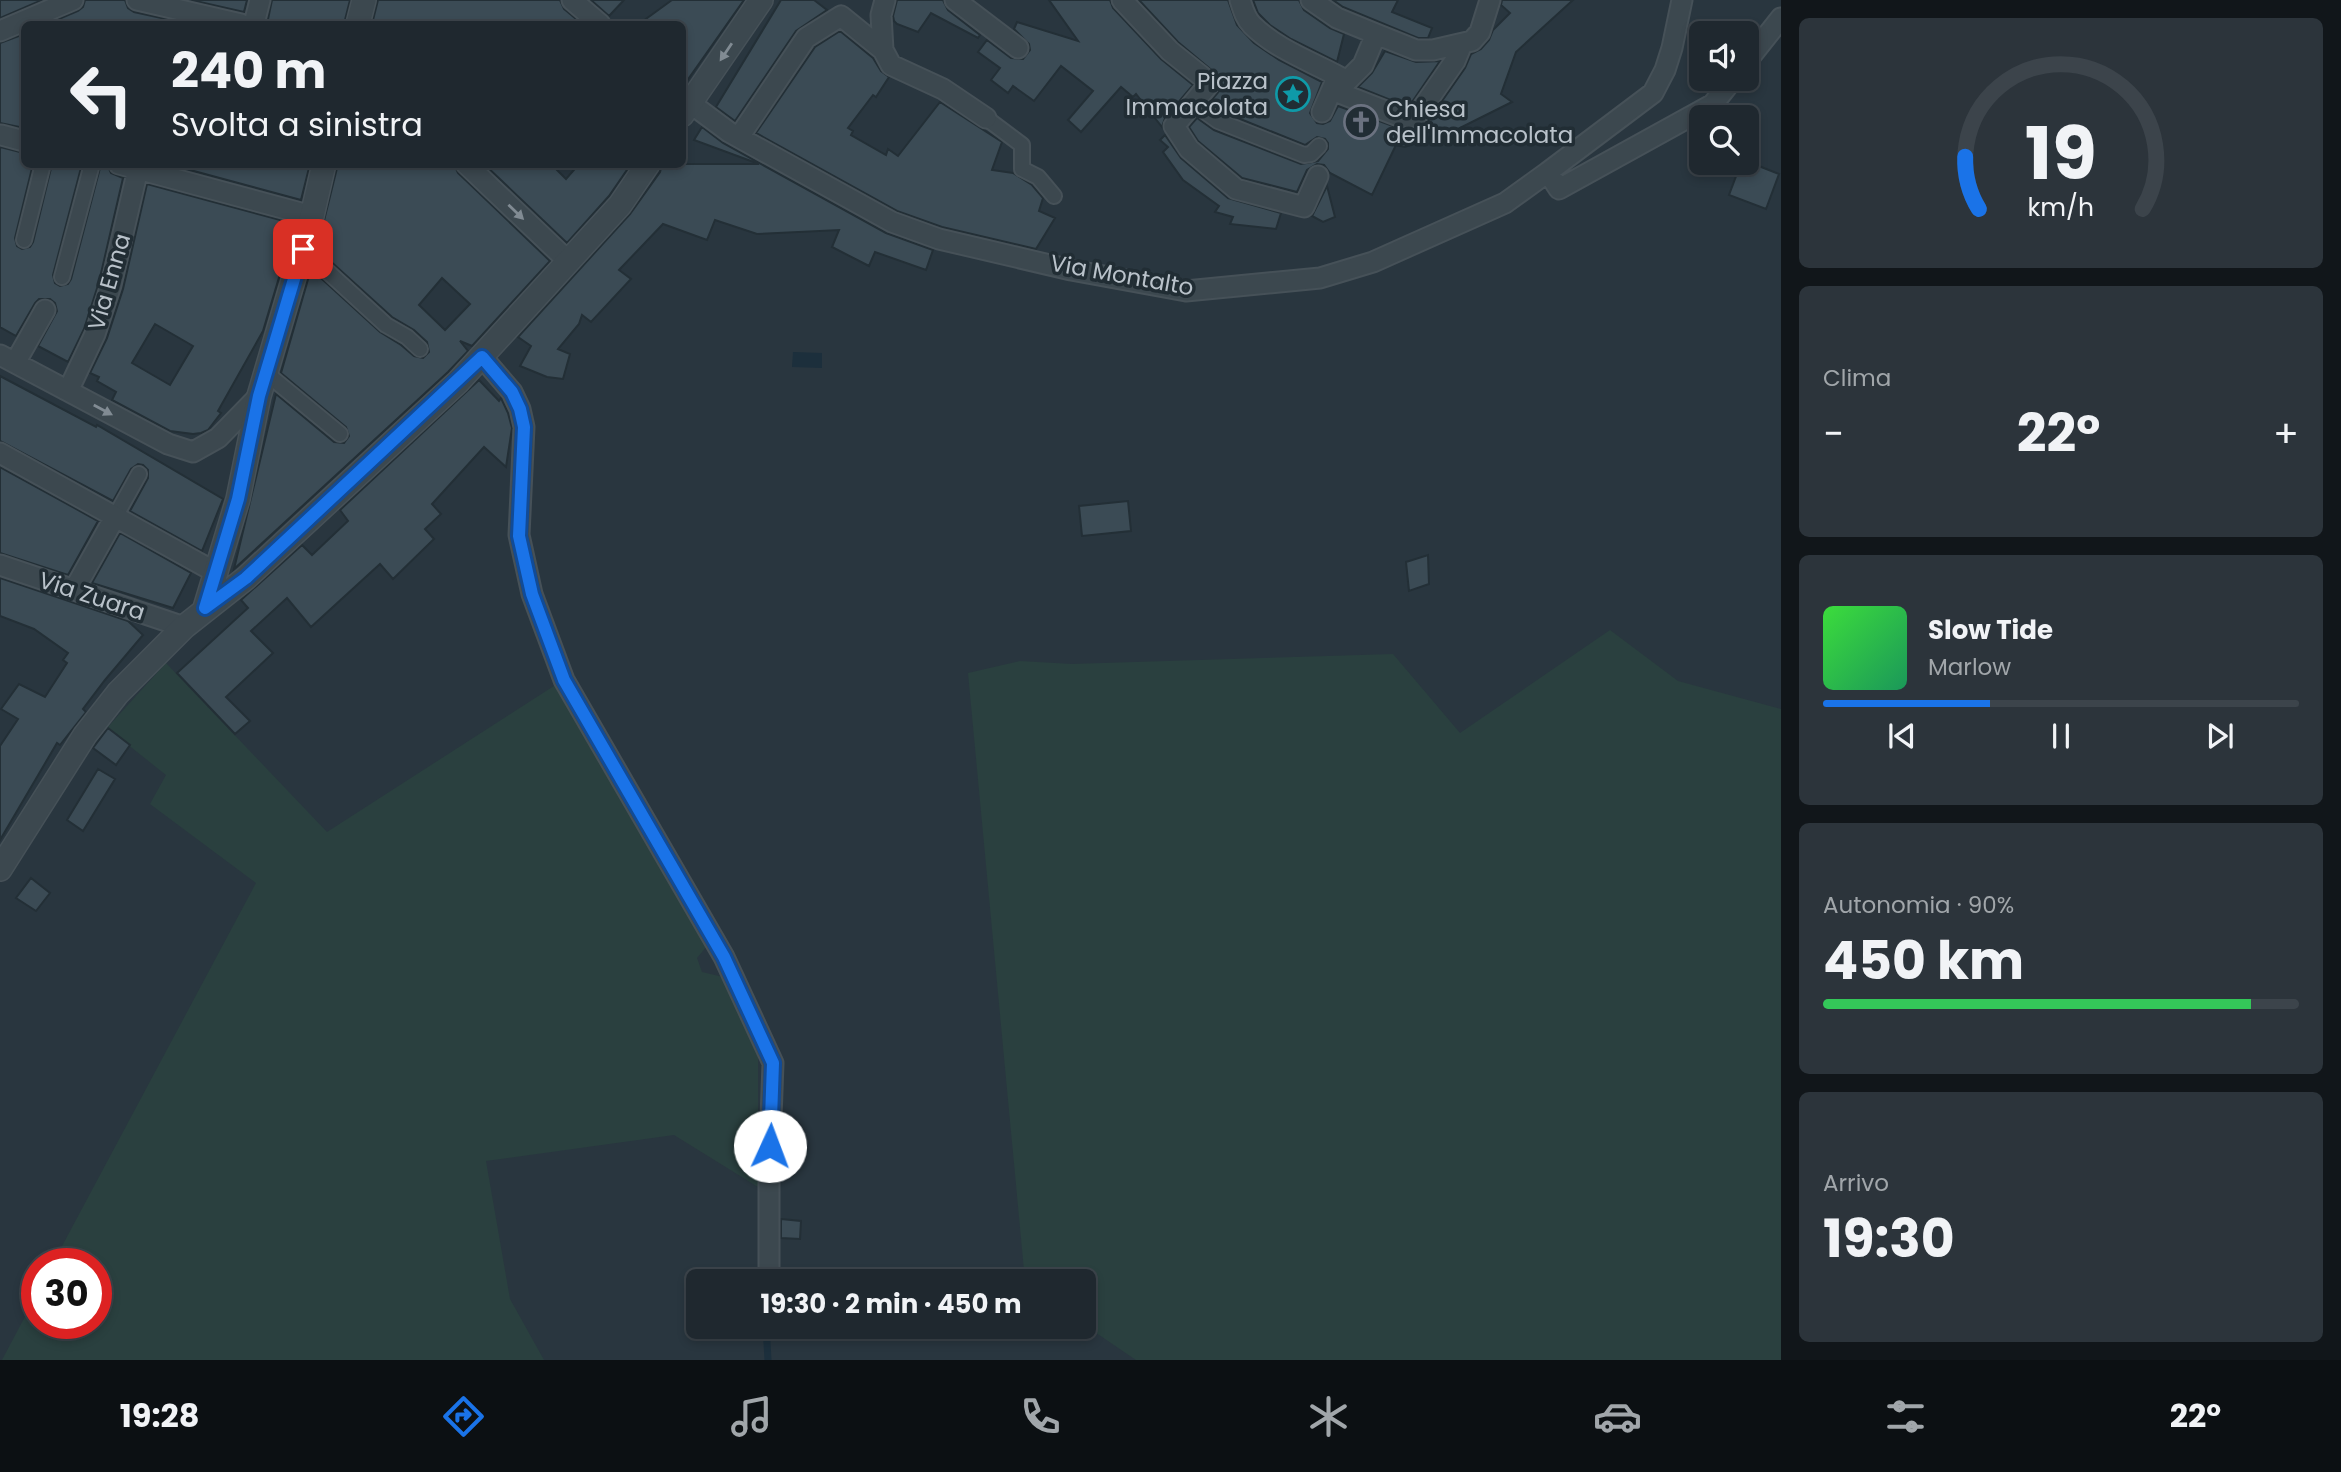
<!DOCTYPE html>
<html lang="it">
<head>
<meta charset="utf-8">
<style>
	body { margin:0; font-family:Poppins,sans-serif; background:#2c343b; color:#f1f3f6; height:100vh; display:flex; flex-direction:column; font-size:26px; white-space:nowrap }
	* { box-sizing:border-box; margin:0 }
	p { font-size:23px; color:#a1a6aa }
	.icon { flex:none; width:38px; height:38px; fill:none; stroke:currentColor; stroke-width:2; stroke-linecap:round; stroke-linejoin:round }
	.map { position:relative; flex:1; overflow:hidden }
	.details { display:flex; flex-direction:column; gap:18px; padding:18px; background:#11161a; width:560px }
	.details>* { flex:none }
	.top-card { position:absolute; left:21px; top:21px; width:665px; height:147px; border-radius:10px; box-shadow:0 4px 10px #0003,0 0 0 2px #3c444b; background:#1f282f; color:#f1f3f6; overflow:hidden }
	.buttons { position:absolute; left:1689px; top:21px; display:grid; gap:14px }
	.buttons a { display:grid; place-items:center; width:70px; height:70px; border-radius:10px; background:#1f282f; box-shadow:0 4px 10px #0003,0 0 0 2px #3c444b; font-size:35px }
	.speed { position:absolute; left:21px; top:1248px; display:flex; gap:14px; font-size:35px; font-weight:700; text-align:center }
	.speed>* { display:grid; place-content:center; width:91px; height:91px; border-radius:50%; background:#1f282f; box-shadow:0 4px 10px #0003,0 0 0 2px #3c444b; line-height:1 }
	.speed .limit { border:10px solid #d22; background:#fff; color:#111 }
	.pin { position:absolute; display:grid; place-items:center; width:60px; height:60px; color:#fff; margin:-30px; border-radius:14px; box-shadow:0 4px 10px #0006 }
	.me { position:absolute; width:77px; margin:-38px; rotate:2deg; stroke-linejoin:round; filter:drop-shadow(0 0 5px #0008) }
	.turn { display:flex; align-items:center; gap:24px; height:147px; padding:0 35px; font-size:32px }
	.turn .icon { width:91px; height:91px; stroke-width:2.5 }
	.turn b { display:block; font-size:49px; line-height:60px }
	.big { font-size:52px; font-weight:700; line-height:1.1 }
	.details .card { flex:1; display:flex; flex-direction:column; justify-content:center; gap:10px; min-width:0; padding:0 24px; border-radius:10px; background:#2c343b }
	.details .dial { align-items:center; gap:0 }
	.dial svg { height:182px; overflow:visible; fill:none; stroke:#3c444b; stroke-width:7; stroke-linecap:round; text-anchor:middle }
	.dial text { fill:#f1f3f6; stroke:none }
	.song { display:flex; align-items:center; gap:21px }
	.cover { width:84px; height:84px; border-radius:10px; background:linear-gradient(135deg,hsl(120 70% 55%),hsl(150 70% 35%)) }
	.played { height:7px; border-radius:4px; background:linear-gradient(90deg,#1a73e8 35%,#3c444b 35%) }
	.keys { display:flex; justify-content:space-around; direction:ltr }
	.heat { display:flex; justify-content:space-between; align-items:center; font-size:38px; direction:ltr }
	.charge { height:10px; border-radius:5px; background:linear-gradient(90deg,#34c759 90%,#3c444b 0) }
	.trip { position:absolute; left:686px; top:1269px; width:410px; height:70px; border-radius:10px; background:#1f282f; box-shadow:0 4px 10px #0003,0 0 0 2px #3c444b; font-weight:700; line-height:70px; text-align:center }
	.dock { display:flex; height:112px; justify-content:space-around; align-items:center; background:#0c1013; color:#a1a6aa }
	.dock .icon { width:49px; height:49px }
	.dock .active { color:#1a73e8 }
	.dock b { font-size:32px; color:#f1f3f6 }
	main { display:flex; flex:1; min-height:0 }
	.map>svg:first-child { display:block }
	.green { fill:#2a403f }
	.water { fill:#1c2f3c }
	.lines { fill:none; stroke-linecap:round; stroke-linejoin:round }
	.stream { stroke:#1c2f3c; stroke-width:7 }
	.building { fill:#3b4b55; stroke:#232f36; stroke-width:2; fill-rule:evenodd }
	.pedestrian-casing { stroke:#465158; stroke-width:18 }
	.minor-casing { stroke:#465158; stroke-width:23 }
	.tertiary-casing { stroke:#465158; stroke-width:26 }
	.pedestrian { stroke:#3c484f; stroke-width:14 }
	.minor { stroke:#3c484f; stroke-width:19 }
	.tertiary { stroke:#3c484f; stroke-width:23 }
	.oneway { fill:#818b93 }
	.route-casing { stroke:#114b97; stroke-width:18 }
	.route { stroke:#1a73e8; stroke-width:12 }
	.labels { text-anchor:middle; stroke-width:7; stroke-linejoin:round; paint-order:stroke }
	.poi-label { font-size:23px; fill:#b9c2ca; stroke:#212d34; text-anchor:end }
	.street-label { font-size:23px; fill:#b9c2ca; stroke:#212d34 }
</style>
</head>
<body>
<main>
<div class="map">
<svg width="1781" height="1360" viewBox="0 0 1781 1360">
	<rect width="100%" height="100%" fill="#29363f"/>
	<!-- green -->
	<path class="green" d="M 1610,630 L 1678,681 L 1781,709 L 1781,1360 L 1136,1360 L 1083,1324 L 1083,1281 L 1025,1281 L 968,673 L 1020,661 L 1072,664 L 1393,654 L 1460,733 Z
		M 166,663 L 327,832 L 557,684 L 707,946 L 697,958 L 702,972 L 723,977 L 758,1057 L 758,1187 L 674,1135 L 486,1161 L 510,1299 L 544,1360 L 2,1360 L 37,1294 L 37,1323 L 96,1323 L 96,1264 L 53,1263 L 256,883 L 150,804 L 166,775 L 107,728 Z"/>
	<!-- water -->
	<path class="water" d="M 793,352 L 822,353 L 822,368 L 792,367 Z"/>
	<g class="lines">
		<!-- stream -->
		<path class="stream" d="M 766,1326 L 768,1360"/>
	</g>
	<!-- building -->
	<path class="building" d="M 0,0 L 42,0 L 0,18 Z
		M 85,0 L 125,0 L 128,8 L 134,12 L 189,24 L 47,24 L 78,11 L 83,7 Z
		M 191,0 L 247,0 L 244,12 Z
		M 272,0 L 350,0 L 344,24 L 267,24 Z
		M 378,0 L 560,0 L 564,9 L 582,24 L 372,24 Z
		M 591,0 L 624,0 L 609,16 Z
		M 672,0 L 744,0 L 684,85 L 682,85 L 682,24 L 639,24 Z
		M 781,0 L 814,0 L 827,10 L 796,31 L 735,121 L 716,107 Z
		M 897,0 L 943,0 L 948,10 L 980,35 L 978,38 L 931,13 L 918,32 L 897,24 L 894,21 L 893,16 Z
		M 1049,0 L 1110,0 L 1113,8 L 1161,59 L 1193,85 L 1165,118 L 1162,127 L 1136,94 L 1133,97 L 1121,87 L 1081,132 L 1068,120 L 1093,91 L 1061,66 L 1034,101 L 1013,86 L 1008,93 L 991,80 L 1000,68 L 978,52 L 987,40 L 1011,58 L 1023,59 L 1030,50 L 1029,44 L 1014,29 L 1017,22 L 1078,41 Z
		M 1139,0 L 1228,0 L 1237,25 L 1254,43 L 1279,60 L 1322,82 L 1310,113 L 1317,123 L 1323,124 L 1330,121 L 1338,106 L 1401,129 L 1417,129 L 1426,124 L 1465,68 L 1471,54 L 1481,49 L 1489,40 L 1493,30 L 1510,13 L 1501,5 L 1502,0 L 1573,0 L 1516,52 L 1501,94 L 1512,102 L 1446,135 L 1443,132 L 1405,147 L 1396,145 L 1372,195 L 1330,173 L 1324,165 L 1317,164 L 1307,170 L 1297,192 L 1242,178 L 1198,141 L 1189,127 L 1197,118 L 1214,130 L 1301,164 L 1318,161 L 1328,149 L 1328,143 L 1325,139 L 1317,137 L 1305,145 L 1223,112 L 1209,103 L 1220,90 L 1221,78 L 1178,42 Z
		M 1253,0 L 1299,0 L 1304,10 L 1330,28 L 1344,34 L 1337,62 L 1291,39 L 1270,25 L 1258,13 Z
		M 1333,0 L 1398,0 L 1392,12 L 1432,28 L 1428,38 L 1418,38 L 1343,7 Z
		M 840,31 L 873,58 L 881,71 L 889,77 L 876,97 L 873,95 L 848,128 L 853,131 L 851,135 L 886,155 L 888,149 L 898,156 L 940,102 L 1002,142 L 992,170 L 1013,173 L 1032,185 L 1043,198 L 1039,211 L 1055,218 L 1036,249 L 942,227 L 897,211 L 756,133 L 815,47 Z
		M 24,34 L 24,128 L 0,123 L 0,43 Z
		M 1385,51 L 1416,62 L 1440,61 L 1410,105 L 1403,105 L 1358,87 L 1372,73 Z
		M 702,127 L 723,143 L 886,233 L 933,250 L 926,270 L 875,252 L 869,266 L 832,247 L 839,230 L 757,234 L 715,220 L 707,240 L 663,224 L 619,270 L 631,279 L 591,322 L 582,315 L 579,324 L 558,349 L 570,354 L 563,379 L 547,377 L 520,366 L 531,346 L 518,337 L 630,214 L 660,172 L 662,164 L 759,164 L 694,140 Z
		M 1165,135 L 1181,158 L 1228,198 L 1281,213 L 1276,229 L 1230,224 L 1233,217 L 1215,212 L 1219,206 L 1183,180 L 1163,152 L 1168,147 L 1160,140 Z
		M 0,147 L 24,153 L 24,164 L 33,164 L 15,238 L 17,246 L 22,249 L 30,247 L 33,242 L 52,164 L 82,164 L 53,275 L 55,283 L 60,286 L 68,284 L 71,279 L 101,164 L 107,164 L 111,173 L 123,178 L 99,282 L 84,329 L 68,362 L 38,346 L 57,311 L 55,303 L 50,299 L 39,299 L 35,303 L 16,336 L 0,327 Z
		M 1746,161 L 1779,174 L 1766,209 L 1729,195 L 1741,163 Z
		M 168,164 L 310,164 L 301,200 Z
		M 338,164 L 454,164 L 458,173 L 550,261 L 472,346 L 460,341 L 468,351 L 448,372 L 234,569 L 276,394 L 334,442 L 344,443 L 349,436 L 346,427 L 281,373 L 311,269 L 380,332 L 401,345 L 414,356 L 423,358 L 429,352 L 427,342 L 414,330 L 392,317 L 317,249 ZM 442,278 L 470,304 L 445,330 L 419,305 Z
		M 484,164 L 551,164 L 566,179 L 579,164 L 631,164 L 609,196 L 567,243 Z
		M 147,184 L 295,224 L 263,331 L 218,411 L 221,413 L 208,430 L 201,433 L 193,434 L 170,431 L 112,400 L 116,392 L 97,381 L 99,377 L 90,373 L 107,338 L 123,289 ZM 155,324 L 193,346 L 170,385 L 132,363 Z
		M 1327,186 L 1335,217 L 1323,222 L 1312,216 Z
		M 0,376 L 96,427 L 97,425 L 223,499 L 202,551 L 130,511 L 148,478 L 148,470 L 143,465 L 138,464 L 131,469 L 113,501 L 0,441 Z
		M 479,380 L 499,401 L 501,398 L 508,413 L 512,428 L 506,467 L 484,447 L 432,504 L 441,514 L 425,529 L 434,539 L 393,579 L 380,564 L 311,627 L 287,598 L 251,631 L 273,653 L 226,697 L 250,721 L 235,734 L 177,673 L 248,608 L 241,600 L 302,545 L 312,555 L 348,521 L 340,510 Z
		M 0,467 L 98,521 L 68,575 L 0,553 Z
		M 1128,501 L 1131,531 L 1082,536 L 1079,506 Z
		M 120,533 L 191,573 L 173,608 L 92,583 Z
		M 1428,555 L 1429,584 L 1409,591 L 1406,562 Z
		M 0,578 L 128,621 L 143,635 L 105,680 L 83,709 L 86,712 L 60,745 L 57,743 L 0,840 L 0,746 L 18,719 L 1,709 L 19,684 L 45,697 L 67,663 L 63,660 L 68,653 L 34,629 L 0,616 Z
		M 108,728 L 130,745 L 116,765 L 93,748 Z
		M 98,769 L 115,779 L 83,831 L 67,820 Z
		M 31,878 L 50,893 L 36,911 L 16,898 Z
		M 781,1219 L 801,1221 L 800,1239 L 781,1238 Z"/>
	<g class="lines">
		<!-- pedestrian casing -->
		<g class="pedestrian-casing">
			<path id="pedestrian" d="M 1193,103 L 1218,121 L 1304,155 L 1311,154 L 1319,146
				M 986,118 L 1022,145 L 1022,169 L 1038,177 L 1054,196
				M 24,240 L 43,164
				M 303,249 L 386,325 L 407,337 L 420,349
				M 62,277 L 92,164
				M 266,373 L 340,434
				M 115,517 L 139,474"/>
		</g>
		<!-- minor casing -->
		<g class="minor-casing">
			<path id="minor" d="M 137,0 L 241,24
				M 572,0 L 600,24
				M 885,0 L 881,15 L 883,50 L 891,65 L 943,89 L 986,118
				M 955,0 L 1018,48
				M 1122,0 L 1170,51 L 1210,83 L 1174,126 L 1189,149 L 1236,189 L 1304,207 L 1318,176
				M 1240,0 C 1243,9 1245,18 1252,25 C 1278,51 1316,63 1347,81 L 1363,65 L 1376,34
				M 1311,0 L 1337,18 L 1376,34 L 1416,50 L 1433,50 L 1472,41 L 1480,32 L 1490,0
				M 254,24 L 260,0
				M 0,31 L 73,0
				M 1746,62 L 1781,18
				M 1332,90 L 1401,117 L 1416,117 L 1455,61 L 1462,44
				M 682,97 L 729,132 L 892,222 L 939,239 L 1071,270 L 1186,291 L 1320,278 L 1373,262 L 1505,203 L 1548,172 L 1559,189 L 1713,104 L 1733,79
				M 1322,112 L 1336,80
				M 1,135 L 24,141
				M 739,137 L 806,38 L 841,16 L 883,50
				M 119,164 L 312,216
				M 466,164 L 569,262
				M 1548,172 L 1653,93 L 1665,70 L 1672,48 L 1682,0
				M 0,355 L 168,444 L 193,452 L 218,438 L 259,396
				M 482,357 L 512,392 L 520,409 L 524,427 L 519,535 L 532,594 L 564,680 L 724,957 L 773,1063 L 769,1173 L 769,1281
				M 15,363 L 45,310
				M 68,391 L 95,334 L 111,285 L 138,169
				M 0,453 L 215,572
				M 0,565 L 184,627
				M 74,590 L 115,517"/>
		</g>
		<!-- tertiary casing -->
		<g class="tertiary-casing">
			<path id="tertiary" d="M 358,24 L 364,0
				M 682,115 L 761,0
				M 205,608 L 238,499 L 259,396 L 312,216 L 324,164
				M 0,869 L 85,735 L 118,693 L 184,627 L 246,578 L 458,382 L 620,205 L 648,164"/>
		</g>
		<!-- pedestrian -->
		<use href="#pedestrian" class="pedestrian"/>
		<!-- minor -->
		<use href="#minor" class="minor"/>
		<!-- tertiary -->
		<use href="#tertiary" class="tertiary"/>
	</g>
	<!-- one-way arrows -->
	<defs><path id="oneway-solid" d="M-6-.8H1V-3.2L6.5 0L1 3.2V.8H-6Z" transform="scale(1.75)"/></defs>
	<g class="oneway">
		<use href="#oneway-solid" transform="translate(726 52) rotate(124)"/>
		<use href="#oneway-solid" transform="translate(516 212) rotate(44)"/>
		<use href="#oneway-solid" transform="translate(103 410) rotate(28)"/>
	</g>
	<g class="lines">
		<!-- route casing -->
		<g class="route-casing">
			<path id="route" d="M 303,249 L 259,396 L 238,499 L 205,608 L 246,578 L 482,357 L 512,392 L 520,409 L 524,427 L 519,536 L 532,594 L 564,680 L 724,957 L 773,1063 L 770,1146"/>
		</g>
		<!-- route -->
		<use href="#route" class="route"/>
	</g>
	<!-- icons -->
	<defs>
		<g id="sight-ring" transform="scale(1.75)"><circle r="9.5" fill="#212d34" stroke="#0f9aa8" stroke-width="1.5"/><path d="M0-6L1.8-2.2L6-1.7L2.9 1.2L3.7 5.4L0 3.3L-3.7 5.4L-2.9 1.2L-6-1.7L-1.8-2.2Z" fill="#0f9aa8"/></g>
		<g id="church-ring" transform="scale(1.75)"><circle r="9.5" fill="#212d34" stroke="#6b7280" stroke-width="1.5"/><path d="M-1.2-6h2.4v3.5h3.3v2.4h-3.3V6h-2.4V-.1h-3.3v-2.4h3.3Z" fill="#6b7280"/></g>
	</defs>
	<g fill-rule="evenodd">
		<use href="#sight-ring" x="1293" y="94"/>
		<use href="#church-ring" x="1361" y="122"/>
	</g>
	<g class="labels">
		<!-- poi labels -->
		<g class="poi-label">
			<text x="1268" y="89">Piazza<tspan x="1268" dy="26">Immacolata</tspan></text>
			<text x="1386" y="117" text-anchor="start">Chiesa<tspan x="1386" dy="26">dell'Immacolata</tspan></text>
		</g>
		<!-- street labels -->
		<g class="street-label">
			<text transform="translate(1122 275) rotate(10)" y="8">Via Montalto</text>
			<text transform="translate(109 282) rotate(-74)" y="8">Via Enna</text>
			<text transform="translate(92 596) rotate(18)" y="8">Via Zuara</text>
		</g>
	</g>
</svg>
<div class="buttons">
<a><svg class="icon" aria-label="sound" viewBox="0 0 24 24"><path d="M4 9h4l5-4v14l-5-4H4zM17 9q2 3 0 6"/></svg></a>
<a><svg class="icon" aria-label="search" viewBox="0 0 24 24"><circle cx="10" cy="10" r="6"/><path d="M15 15l6 6"/></svg></a>
</div>
<div class="speed"><div class="limit">30</div></div>
<div class="pin" style="left:303px;top:249px;background:#d93025"><svg class="icon" aria-label="arrive" viewBox="0 0 24 24"><path d="M6 21V4h12l-3 4 3 4H6"/></svg></div>
<svg class="me" style="left:770px;top:1146px" viewBox="-20 -20 40 40"><circle r="19" fill="#fff"/><path d="M0-13L10 11 0 6-10 11z" fill="#1a73e8"/></svg>
<div class="trip">19:30 · 2 min · 450 m</div>
<div class="top-card">
<div class="turn"><svg class="icon" aria-label="left" viewBox="0 0 24 24"><path d="M17 20v-9H6M10 6l-5 5 5 5"/></svg><div><b>240 m</b>Svolta a sinistra</div></div>
</div>
</div>
<section class="details">
<div class="card dial"><svg viewBox="0 0 100 80">
<path d="M14 69A42 42 0 1 1 86 69"/>
<path d="M14 69A42 42 0 0 1 8 46" stroke="#1a73e8"/>
<text x="50" y="56" font-size="32" font-weight="700">19</text>
<text x="50" y="72" font-size="11">km/h</text>
</svg></div>
<div class="card"><p>Clima</p>
<div class="heat"><a>−</a><b class="big">22°</b><a>+</a></div>
</div>
<div class="card">
<div class="song"><i class="cover"></i><div><b>Slow Tide</b><p>Marlow</p></div></div>
<div class="played"></div>
<div class="keys"><svg class="icon" aria-label="previous" viewBox="0 0 24 24"><path d="M18 5L8 12l10 7zM5 5v14"/></svg><svg class="icon" aria-label="pause" viewBox="0 0 24 24"><path d="M8 5v14M16 5v14"/></svg><svg class="icon" aria-label="next" viewBox="0 0 24 24"><path d="M6 5l10 7-10 7zM19 5v14"/></svg></div>
</div>
<div class="card"><p>Autonomia · 90%</p><b class="big">450 km</b><div class="charge"></div></div>
<div class="card"><p>Arrivo</p><b class="big">19:30</b></div>
</section>
</main>
<nav class="dock">
<b>19:28</b>
<svg class="icon active" aria-label="directions" viewBox="0 0 24 24"><path d="M12 3l9 9-9 9-9-9zM9 14v-3h6M13 9l2 2-2 2"/></svg>
<svg class="icon" aria-label="music" viewBox="0 0 24 24"><path d="M9 18V5l10-2v13"/><circle cx="6" cy="18" r="3"/><circle cx="16" cy="16" r="3"/></svg>
<svg class="icon" aria-label="phone" viewBox="0 0 24 24"><path d="M5 4h4l2 5-3 2q2 4 5 5l2-3 5 2v4C11 20 4 13 5 4z"/></svg>
<svg class="icon" aria-label="climate" viewBox="0 0 24 24"><path d="M12 3v18M4 7l16 10M4 17L20 7"/></svg>
<svg class="icon" aria-label="car" viewBox="0 0 24 24"><path d="M5 17H2v-5l4-1 3-4h7l3 4 3 1v5h-3M9 17h6M6 11h13"/><circle cx="7" cy="17" r="2"/><circle cx="17" cy="17" r="2"/></svg>
<svg class="icon" aria-label="filters" viewBox="0 0 24 24"><path d="M4 7h16M4 17h16"/><circle cx="9" cy="7" r="2"/><circle cx="15" cy="17" r="2"/></svg>
<b>22°</b>
</nav>
</body>
</html>
